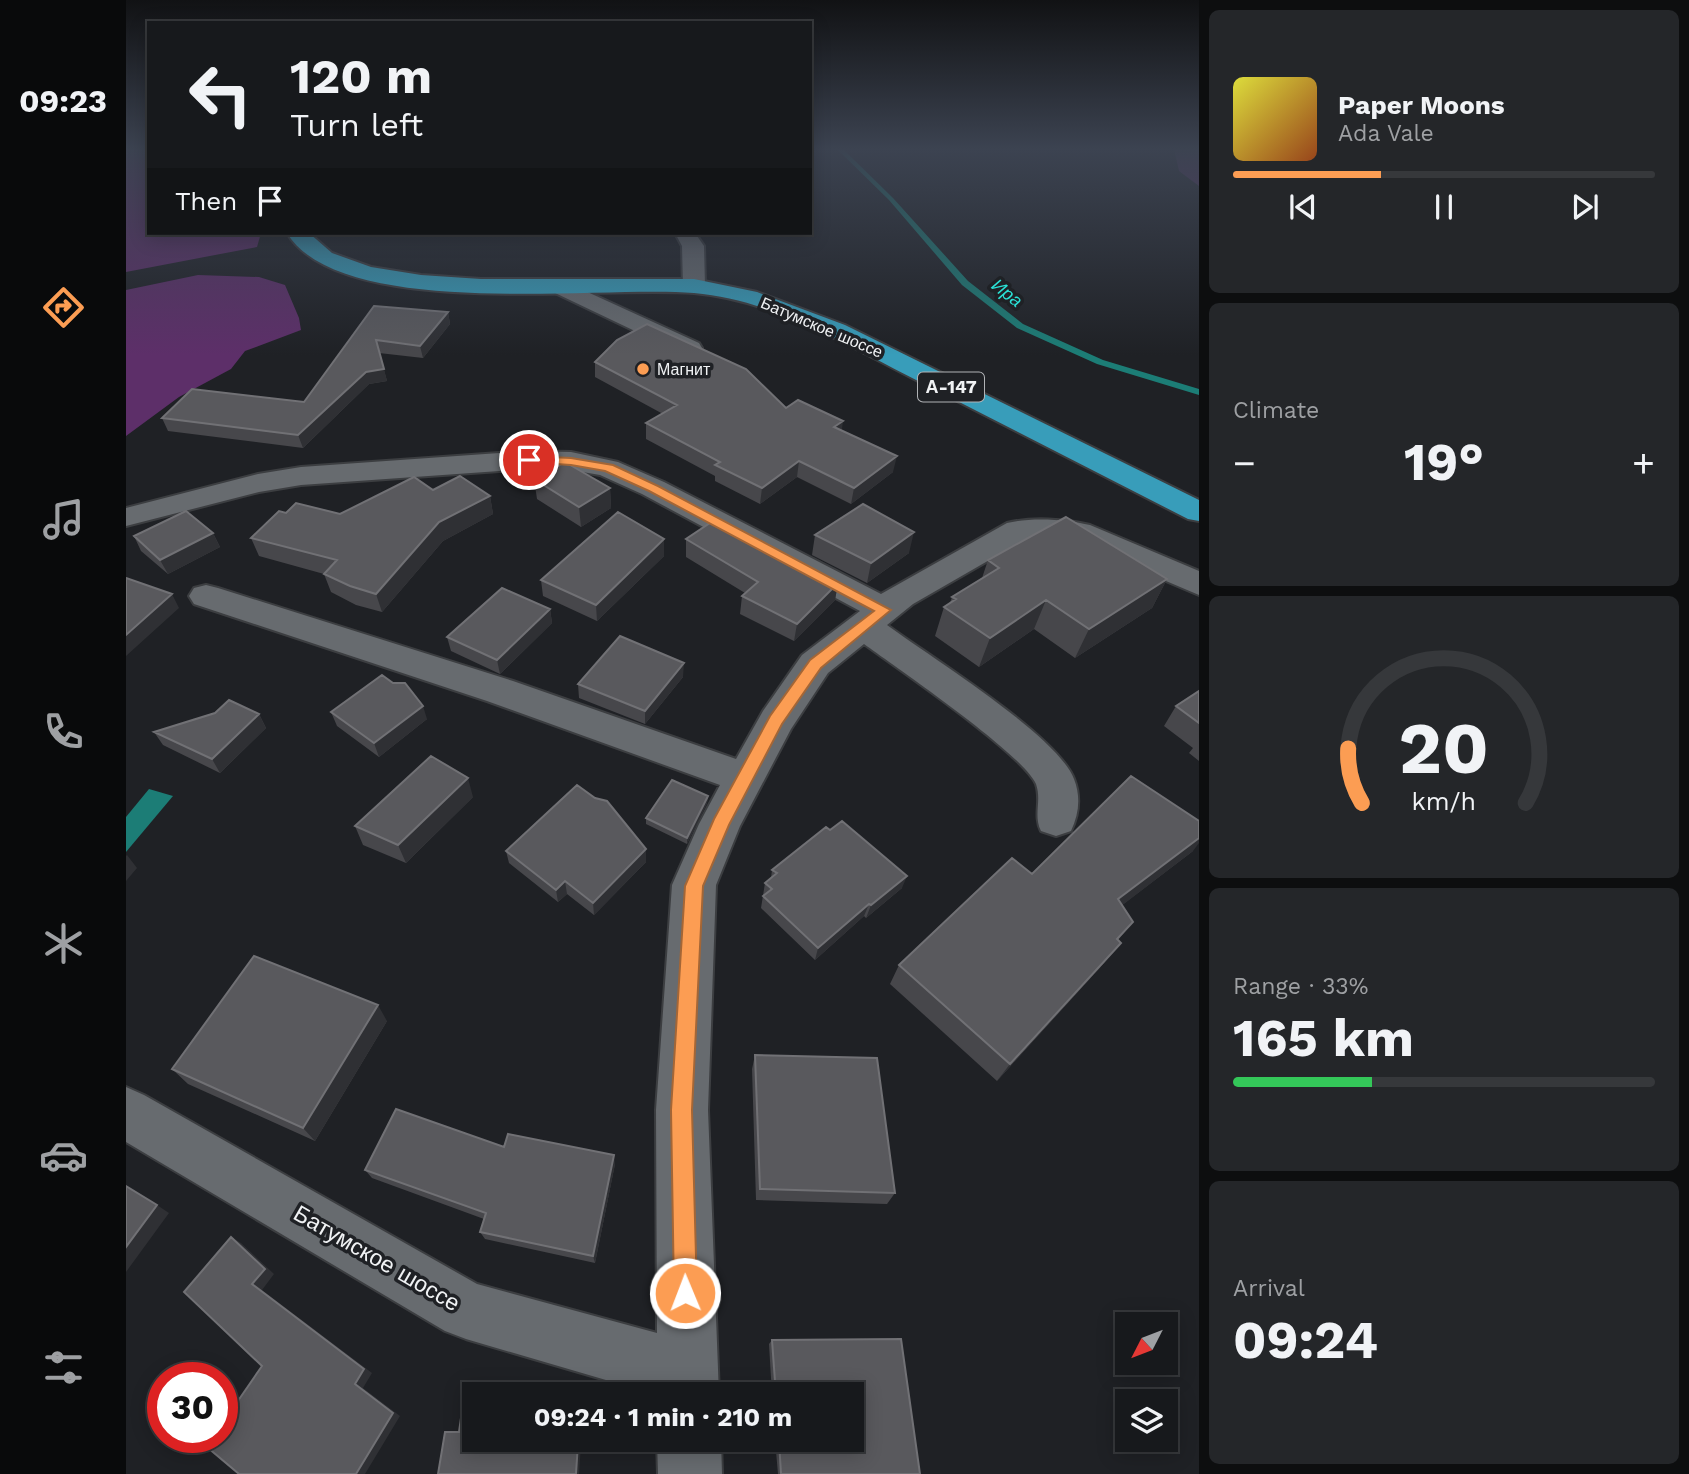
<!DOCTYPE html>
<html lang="en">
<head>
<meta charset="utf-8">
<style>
	body { margin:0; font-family:"Work Sans",sans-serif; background:#242629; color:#f1f3f6; height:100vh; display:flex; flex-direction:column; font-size:26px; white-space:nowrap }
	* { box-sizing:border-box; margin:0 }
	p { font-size:23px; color:#9ea0a3 }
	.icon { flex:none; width:38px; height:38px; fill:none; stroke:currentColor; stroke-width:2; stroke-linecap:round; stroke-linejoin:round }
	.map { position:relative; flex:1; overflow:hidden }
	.panel { display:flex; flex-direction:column; gap:10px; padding:10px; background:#0d0e0f; width:490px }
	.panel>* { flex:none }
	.banner { position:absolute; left:21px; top:21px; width:665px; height:214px; border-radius:0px; box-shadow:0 4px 18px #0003,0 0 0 2px #36383b; background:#17191c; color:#f1f3f6; overflow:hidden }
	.needle { width:46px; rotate:228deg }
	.tools { position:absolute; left:989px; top:1312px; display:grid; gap:14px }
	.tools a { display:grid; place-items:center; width:63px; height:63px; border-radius:0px; background:#17191c; box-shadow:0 4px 18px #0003,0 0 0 2px #36383b; font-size:35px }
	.speed { position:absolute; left:21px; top:1362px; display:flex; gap:14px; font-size:35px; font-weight:700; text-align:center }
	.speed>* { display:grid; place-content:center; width:91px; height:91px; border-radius:50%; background:#17191c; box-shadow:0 4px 18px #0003,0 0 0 2px #36383b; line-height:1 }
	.speed .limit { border:10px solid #d22; background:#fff; color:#111 }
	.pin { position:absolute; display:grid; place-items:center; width:60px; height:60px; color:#fff; margin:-30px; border:4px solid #fff; border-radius:50%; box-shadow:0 2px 7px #0007 }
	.me { position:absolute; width:77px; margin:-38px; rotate:359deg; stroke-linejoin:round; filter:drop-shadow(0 0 5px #0008) }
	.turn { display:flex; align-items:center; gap:24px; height:147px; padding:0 28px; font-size:32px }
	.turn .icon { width:91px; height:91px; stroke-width:2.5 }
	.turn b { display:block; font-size:49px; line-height:60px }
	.then { display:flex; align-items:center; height:66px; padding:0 28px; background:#0003; gap:14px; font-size:26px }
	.big { font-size:52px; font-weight:700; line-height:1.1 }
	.panel .card { flex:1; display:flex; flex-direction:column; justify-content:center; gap:10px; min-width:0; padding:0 24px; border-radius:10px; background:#242629 }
	.panel .dial { align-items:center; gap:0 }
	.dial svg { height:182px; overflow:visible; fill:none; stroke:#36383b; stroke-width:7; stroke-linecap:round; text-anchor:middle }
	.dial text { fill:#f1f3f6; stroke:none }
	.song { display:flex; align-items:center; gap:21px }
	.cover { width:84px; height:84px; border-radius:10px; background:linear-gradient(135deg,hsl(60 70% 55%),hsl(20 70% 35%)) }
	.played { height:7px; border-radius:4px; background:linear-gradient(90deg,#fc9d53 35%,#36383b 35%) }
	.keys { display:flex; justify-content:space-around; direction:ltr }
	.heat { display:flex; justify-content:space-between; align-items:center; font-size:38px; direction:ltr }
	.charge { height:10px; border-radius:5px; background:linear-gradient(90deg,#34c759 33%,#36383b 0) }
	.trip { position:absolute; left:336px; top:1382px; width:402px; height:70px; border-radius:0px; background:#17191c; box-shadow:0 4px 18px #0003,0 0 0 2px #36383b; font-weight:700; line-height:70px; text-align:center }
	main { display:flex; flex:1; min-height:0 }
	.dock { display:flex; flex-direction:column; width:126px; justify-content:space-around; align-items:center; background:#090a0b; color:#9ea0a3 }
	.dock .icon { width:49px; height:49px }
	.dock .on { color:#fc9d53 }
	.dock b { font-size:32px; color:#f1f3f6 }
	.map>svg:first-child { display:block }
	.forest { fill:#5d2f69 }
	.water { fill:#1c7d76 }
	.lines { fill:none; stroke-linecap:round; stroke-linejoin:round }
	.stream { fill:#1c7d76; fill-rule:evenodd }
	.minor-casing { stroke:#3c3e41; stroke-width:4 }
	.highway-casing { stroke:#3c3e41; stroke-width:4 }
	.minor { fill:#676b6f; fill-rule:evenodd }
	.highway { fill:#389dba; fill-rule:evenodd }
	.wall { fill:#47474b }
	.shaded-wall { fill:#2f3034 }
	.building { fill:#59595d; stroke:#717175; stroke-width:2 }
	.route { fill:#fc9d53; stroke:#a46636; stroke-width:2 }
	.poi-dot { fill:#fc9d53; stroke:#1f2125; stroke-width:2.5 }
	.labels { text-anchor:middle; stroke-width:7; stroke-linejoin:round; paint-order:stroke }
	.far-street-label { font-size:16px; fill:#f0f2f4; stroke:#1f2125 }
	.far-poi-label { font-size:16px; fill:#f0f2f4; stroke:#1f2125; text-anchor:start }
	.far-water-label { font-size:18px; font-style:italic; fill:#2ae1d6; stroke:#1f2125 }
	.shield { fill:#1f2125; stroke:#b1b3b6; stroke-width:2 }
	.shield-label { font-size:18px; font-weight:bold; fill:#f0f2f4 }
	.near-street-label { font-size:23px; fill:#f0f2f4; stroke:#1f2125 }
</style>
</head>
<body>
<main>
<nav class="dock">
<b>09:23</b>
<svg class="icon on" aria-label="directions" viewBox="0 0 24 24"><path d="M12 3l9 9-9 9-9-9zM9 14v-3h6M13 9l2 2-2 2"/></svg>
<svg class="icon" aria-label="music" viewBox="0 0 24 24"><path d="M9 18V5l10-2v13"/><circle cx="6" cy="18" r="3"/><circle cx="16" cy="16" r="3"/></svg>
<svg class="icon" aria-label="phone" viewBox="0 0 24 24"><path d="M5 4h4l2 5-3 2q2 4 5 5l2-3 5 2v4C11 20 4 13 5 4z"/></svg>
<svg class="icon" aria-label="climate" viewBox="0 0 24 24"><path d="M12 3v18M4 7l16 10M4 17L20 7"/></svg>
<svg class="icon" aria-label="car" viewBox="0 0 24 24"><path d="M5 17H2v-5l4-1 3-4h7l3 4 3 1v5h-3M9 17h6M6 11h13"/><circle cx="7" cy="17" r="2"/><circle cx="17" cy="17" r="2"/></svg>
<svg class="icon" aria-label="filters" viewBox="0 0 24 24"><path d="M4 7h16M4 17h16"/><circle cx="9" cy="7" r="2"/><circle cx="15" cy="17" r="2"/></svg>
</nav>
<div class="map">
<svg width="1073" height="1474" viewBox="0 0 1073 1474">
	<rect width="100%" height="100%" fill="#1f2125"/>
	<!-- forest -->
	<path class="forest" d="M 0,149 L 23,149 L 23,233 L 135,233 L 131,247 L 0,272 Z
		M 1048,149 L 1073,149 L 1073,186 L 1053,171 Z
		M 72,275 L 133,277 L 159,285 L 173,318 L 175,330 L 119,351 L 105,369 L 53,397 L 0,436 L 0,290 Z"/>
	<!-- water -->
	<path class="water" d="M 23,789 L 47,796 L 0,852 L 0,817 Z"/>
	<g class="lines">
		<!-- stream -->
		<path class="stream" d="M 711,149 L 717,149 L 767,198 L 842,281 L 897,324 L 977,360 L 1073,389 L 1073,395 L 971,364 L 891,328 L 836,285 L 763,200 Z"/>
		<!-- minor casing -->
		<g class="minor-casing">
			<path id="minor" d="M 549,233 L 569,233 L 578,246 L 579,286 L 576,291 L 560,291 L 557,286 L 556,246 Z
				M 433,279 L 573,343 L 576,348 L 573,353 L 564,355 L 555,353 L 425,291 L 422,286 L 425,281 Z
				M 403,451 L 445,452 L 492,462 L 538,482 L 755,594 L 881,523 C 905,517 940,519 964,525 L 1073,571 L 1073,595 L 948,542 L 898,540 L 787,604 L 761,625 C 803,656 932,736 948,779 C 955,797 953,814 945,831 L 930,836 L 915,831 C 907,815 916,801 910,784 C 897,754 771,668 738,644 L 702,673 L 665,729 L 614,826 L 590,885 L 582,1110 L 593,1395 L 531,1395 L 340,1339 L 319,1331 L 0,1142 L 0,1087 L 18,1095 L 351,1284 L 531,1333 L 530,1110 L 546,885 L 573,824 L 594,785 L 361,701 L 68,604 L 63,596 L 68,588 L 80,585 L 92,588 L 387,681 L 610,759 L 637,711 L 676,655 L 734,611 L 516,494 L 474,475 L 445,470 L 403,469 L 175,485 L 133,492 L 0,526 L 0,508 L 132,474 L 175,467 Z
				M 531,1440 L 595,1440 L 596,1474 L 532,1474 Z"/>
		</g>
		<!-- highway casing -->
		<g class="highway-casing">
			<path id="highway" d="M 161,233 L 183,233 L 206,253 L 245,267 L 295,275 L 355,279 L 568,279 L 631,292 L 719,325 L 1073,500 L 1073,521 L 1062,519 C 974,474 886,429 798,384 C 726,348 650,300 568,293 C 474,285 215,321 161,233 Z"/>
		</g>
		<!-- minor -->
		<use href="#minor" class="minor"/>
		<!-- highway -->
		<use href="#highway" class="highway"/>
	</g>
	<!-- wall -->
	<path class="wall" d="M 248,306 L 322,312 L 324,324 L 297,358 L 253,353 L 261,381 L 243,384 L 177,448 L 42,431 L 36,418 L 178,402 Z
		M 469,362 L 660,408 L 716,431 L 767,472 L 725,504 L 671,477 L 634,504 L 589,481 L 589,476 L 520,439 L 520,423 L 537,414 L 469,377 Z
		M 408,479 L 484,488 L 485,508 L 455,527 L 411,499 Z
		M 307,490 L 364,496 L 367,514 L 317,541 L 256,612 L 230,605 L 205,592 L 198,574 L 133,556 L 125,538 L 160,513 L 214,514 Z
		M 87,533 L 94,547 L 42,574 L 15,551 L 8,536 Z
		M 689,535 L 783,553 L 741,583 L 686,555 Z
		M 538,539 L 538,556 L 471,621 L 417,596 L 415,580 Z
		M 560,539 L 712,583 L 709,600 L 668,641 L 614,614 L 616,596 L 619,593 L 560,557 Z
		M 862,560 L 1041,579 L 1026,608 L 949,658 L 908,629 L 853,667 L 809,636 L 818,607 L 824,603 L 826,597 L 856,578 Z
		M 424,609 L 426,623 L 374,674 L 325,651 L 321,637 Z
		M 557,677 L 519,724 L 453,698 L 452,684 Z
		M 1073,691 L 1073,761 L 1063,753 L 1067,748 L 1038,726 L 1050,706 Z
		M 205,712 L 301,719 L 253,757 L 211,726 Z
		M 133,714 L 140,728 L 94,773 L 37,745 L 28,732 Z
		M 582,796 L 581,803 L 561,844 L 520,824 L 520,818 Z
		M 347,797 L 280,863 L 237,845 L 229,826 Z
		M 520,849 L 520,862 L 468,915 L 441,894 L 432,902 L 383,863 L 380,851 Z
		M 1067,851 L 996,905 L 1007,922 L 992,940 L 979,962 L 871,1081 L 764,984 L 773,965 L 906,874 Z
		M 646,870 L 776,888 L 740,918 L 738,916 L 689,960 L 635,908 L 639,883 L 645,878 Z
		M 261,1021 L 189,1141 L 62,1084 L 46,1069 Z
		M 629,1055 L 769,1193 L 761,1204 L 630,1200 L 626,1069 Z
		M 378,1147 L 489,1164 L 469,1263 L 359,1239 L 354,1232 L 358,1219 L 246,1178 L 239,1170 Z
		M 775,1339 L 794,1474 L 652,1474 L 649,1440 L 726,1440 L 726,1395 L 646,1395 L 643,1344 L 646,1340 Z"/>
	<!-- shaded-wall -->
	<path class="shaded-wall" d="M 322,312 L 324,324 L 297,358 L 294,346 Z
		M 258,369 L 261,381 L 243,384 L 177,448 L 172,435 L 240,372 Z
		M 717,421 L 715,437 L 708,427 Z
		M 771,456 L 767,472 L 725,504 L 728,488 Z
		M 673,461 L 671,477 L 634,504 L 636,488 Z
		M 484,488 L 485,508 L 455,527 L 453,507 Z
		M 364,496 L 367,514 L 317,541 L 256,612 L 250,594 L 313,522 Z
		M 788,532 L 783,553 L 741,583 L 745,563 Z
		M 87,533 L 94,547 L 42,574 L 34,560 Z
		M 538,539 L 538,556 L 471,621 L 470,605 Z
		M 1041,579 L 1026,608 L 949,658 L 963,629 Z
		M 712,583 L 709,600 L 668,641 L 671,624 Z
		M 46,594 L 53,608 L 0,656 L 0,635 Z
		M 920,600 L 908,629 L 853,667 L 864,638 Z
		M 424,609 L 426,623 L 374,674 L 371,660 Z
		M 558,663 L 557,677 L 519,724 L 519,711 Z
		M 297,706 L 301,719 L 253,757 L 248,743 Z
		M 133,714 L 140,728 L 94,773 L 86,759 Z
		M 342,778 L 347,797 L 280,863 L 272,845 Z
		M 582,796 L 581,803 L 561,844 L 561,838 Z
		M 1073,838 L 1073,843 L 1067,851 L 977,920 L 992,899 Z
		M 520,849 L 520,862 L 468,915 L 467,903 Z
		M 1,855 L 11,868 L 0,881 L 0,856 Z
		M 781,876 L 776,888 L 740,918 L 745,905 Z
		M 439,881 L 441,894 L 432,902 L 430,890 Z
		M 743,904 L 738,916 L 689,960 L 692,948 Z
		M 995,943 L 979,962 L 871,1081 L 884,1064 Z
		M 252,1005 L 261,1021 L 189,1141 L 177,1128 Z
		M 488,1155 L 489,1164 L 469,1263 L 467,1256 Z
		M 31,1205 L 43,1213 L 0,1272 L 0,1247 Z
		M 105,1237 L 115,1243 L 148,1274 L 136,1290 L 246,1373 L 237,1388 L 274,1416 L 239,1474 L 230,1474 L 229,1384 L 126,1284 Z
		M 452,1443 L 455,1445 L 453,1474 L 450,1474 Z"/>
	<!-- building -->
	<path class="building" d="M 248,306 L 322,312 L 294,346 L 250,340 L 258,369 L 240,372 L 172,435 L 36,418 L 66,389 L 178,402 Z
		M 521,324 L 620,369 L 660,408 L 672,400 L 717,421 L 708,427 L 771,456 L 728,488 L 673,461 L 636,488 L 589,465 L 594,462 L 520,423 L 551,405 L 469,362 L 491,340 Z
		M 439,462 L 484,488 L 453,507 L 408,479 Z
		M 334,476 L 364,496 L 313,522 L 250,594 L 224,586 L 198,574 L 211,560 L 125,538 L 153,511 L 160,513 L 170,503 L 214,514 L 288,477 L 307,490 Z
		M 737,504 L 788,532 L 745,563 L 689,535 Z
		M 60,511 L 87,533 L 34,560 L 8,536 Z
		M 492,512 L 538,539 L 470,605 L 415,580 Z
		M 940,517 L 1041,579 L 963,629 L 920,600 L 864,638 L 818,607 L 830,599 L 826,597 L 873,568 L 862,560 Z
		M 590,519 L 712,583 L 671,624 L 616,596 L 632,582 L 560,539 Z
		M 0,578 L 46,594 L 0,635 Z
		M 376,588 L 424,609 L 371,660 L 321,637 Z
		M 494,636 L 558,663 L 519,711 L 452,684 Z
		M 256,675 L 267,683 L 279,683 L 297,706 L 248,743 L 205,712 Z
		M 1073,691 L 1073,723 L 1050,706 Z
		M 103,700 L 133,714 L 86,759 L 28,732 L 89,713 Z
		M 305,756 L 342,778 L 272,845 L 229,826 Z
		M 1005,776 L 1073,821 L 1073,838 L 992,899 L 1007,922 L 991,939 L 995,943 L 884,1064 L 773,965 L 886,858 L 906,874 Z
		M 546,780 L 582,796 L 561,838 L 520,818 Z
		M 451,785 L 469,798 L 481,801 L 520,849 L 467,903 L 439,881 L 430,890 L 380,851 Z
		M 716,821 L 781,876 L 745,905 L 743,904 L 692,948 L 637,896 L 646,889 L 639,883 L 651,873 L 646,870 L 700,827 L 704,830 Z
		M 128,956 L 252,1005 L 177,1128 L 46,1069 Z
		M 629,1055 L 751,1058 L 769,1193 L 634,1189 Z
		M 270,1109 L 378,1147 L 382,1134 L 488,1155 L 467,1256 L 354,1232 L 360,1213 L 239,1170 Z
		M 0,1186 L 31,1205 L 0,1247 Z
		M 105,1237 L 139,1269 L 126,1284 L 238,1369 L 229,1384 L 267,1413 L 230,1474 L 113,1474 L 81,1447 L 88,1437 L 96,1437 L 96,1424 L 136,1366 L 58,1292 Z
		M 775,1339 L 794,1474 L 655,1474 L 653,1440 L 726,1440 L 726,1395 L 650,1395 L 646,1340 Z
		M 338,1397 L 348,1397 L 348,1440 L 435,1440 L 435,1442 L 452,1443 L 450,1474 L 312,1474 L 319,1432 L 333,1432 Z"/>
	<!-- sky -->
	<linearGradient id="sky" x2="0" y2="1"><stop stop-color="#111214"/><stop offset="0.42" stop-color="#3c4351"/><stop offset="1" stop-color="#3c4351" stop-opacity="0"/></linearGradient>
	<rect width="1073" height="355" fill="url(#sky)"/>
	<!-- route -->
	<path class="route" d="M 403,456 L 445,458 L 487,465 L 532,486 L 765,610 L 695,668 L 656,724 L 603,825 L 577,886 L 566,1110 L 571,1293 L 568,1301 L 559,1305 L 551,1301 L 548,1293 L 545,1110 L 559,886 L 588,819 L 644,716 L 684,660 L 748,611 L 523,491 L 479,471 L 445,465 L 399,462 L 397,460 Z"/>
	<!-- markers -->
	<circle class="poi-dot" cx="517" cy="369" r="7"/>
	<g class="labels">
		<!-- far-street labels -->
		<g class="far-street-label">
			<text transform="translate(696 327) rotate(23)" y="6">Батумское шоссе</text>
		</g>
		<!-- far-poi labels -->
		<g class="far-poi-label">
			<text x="531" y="375">Магнит</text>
		</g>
		<!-- far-water labels -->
		<g class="far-water-label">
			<text transform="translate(881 293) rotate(38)" y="6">Ира</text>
		</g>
		<!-- shield labels -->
		<rect class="shield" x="792" y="372.5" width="66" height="29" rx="5"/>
		<g class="shield-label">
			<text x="825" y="393">А-147</text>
		</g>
		<!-- near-street labels -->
		<g class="near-street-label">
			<text transform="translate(251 1258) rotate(30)" y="8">Батумское шоссе</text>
		</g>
	</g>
</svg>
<div class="tools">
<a><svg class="needle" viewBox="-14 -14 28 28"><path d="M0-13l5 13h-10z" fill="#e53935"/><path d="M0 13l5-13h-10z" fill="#9ea0a3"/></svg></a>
<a><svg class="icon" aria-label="layers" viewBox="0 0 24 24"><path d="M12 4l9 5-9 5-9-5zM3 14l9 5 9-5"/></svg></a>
</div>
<div class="speed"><div class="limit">30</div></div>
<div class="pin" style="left:403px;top:460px;background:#d93025"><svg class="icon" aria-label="arrive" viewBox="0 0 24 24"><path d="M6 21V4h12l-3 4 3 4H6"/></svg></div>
<svg class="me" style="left:559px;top:1293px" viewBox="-20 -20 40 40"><circle r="17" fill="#fc9d53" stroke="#fff" stroke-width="3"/><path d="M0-11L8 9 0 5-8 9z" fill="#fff"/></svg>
<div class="trip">09:24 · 1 min · 210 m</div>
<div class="banner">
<div class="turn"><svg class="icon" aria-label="left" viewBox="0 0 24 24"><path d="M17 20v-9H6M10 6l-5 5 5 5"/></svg><div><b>120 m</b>Turn left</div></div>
<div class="then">Then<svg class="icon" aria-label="arrive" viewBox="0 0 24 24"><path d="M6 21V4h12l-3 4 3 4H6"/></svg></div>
</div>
</div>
<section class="panel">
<div class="card">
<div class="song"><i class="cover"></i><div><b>Paper Moons</b><p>Ada Vale</p></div></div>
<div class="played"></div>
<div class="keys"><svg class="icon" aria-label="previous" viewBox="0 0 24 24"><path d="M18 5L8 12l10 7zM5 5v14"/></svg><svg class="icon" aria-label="pause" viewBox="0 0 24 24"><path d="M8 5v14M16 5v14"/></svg><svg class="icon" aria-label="next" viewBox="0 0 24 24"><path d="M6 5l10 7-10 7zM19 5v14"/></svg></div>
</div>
<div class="card"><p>Climate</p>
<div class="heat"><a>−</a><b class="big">19°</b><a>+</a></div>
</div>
<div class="card dial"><svg viewBox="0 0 100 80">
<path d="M14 69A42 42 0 1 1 86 69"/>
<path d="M14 69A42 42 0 0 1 8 45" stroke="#fc9d53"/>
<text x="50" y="56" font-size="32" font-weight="700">20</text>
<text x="50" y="72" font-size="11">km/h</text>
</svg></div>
<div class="card"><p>Range · 33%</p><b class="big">165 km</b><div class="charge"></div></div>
<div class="card"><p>Arrival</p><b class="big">09:24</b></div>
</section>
</main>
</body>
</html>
